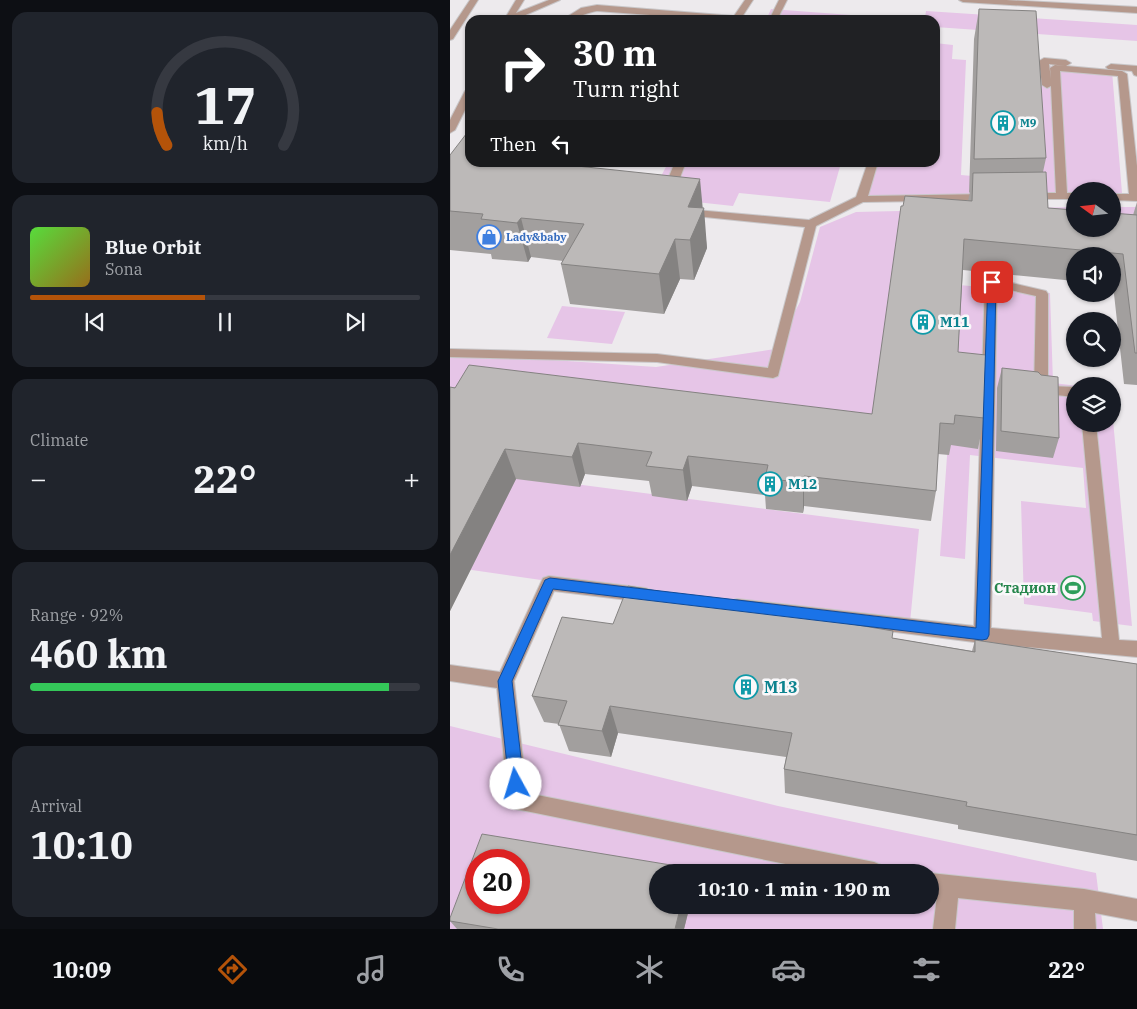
<!DOCTYPE html>
<html lang="en">
<head>
<meta charset="utf-8">
<style>
	body { margin:0; font-family:"IBM Plex Serif",serif; background:#20242c; color:#f1f3f6; height:100vh; display:flex; flex-direction:column; font-size:19px; white-space:nowrap }
	* { box-sizing:border-box; margin:0 }
	p { font-size:16px; color:#9ea1a6 }
	.icon { flex:none; width:28px; height:28px; fill:none; stroke:currentColor; stroke-width:2; stroke-linecap:round; stroke-linejoin:round }
	.map { position:relative; flex:1; overflow:hidden }
	.side { display:flex; flex-direction:column; gap:12px; padding:12px; background:#0d0f14; width:450px }
	.side>* { flex:none }
	.top-card { position:absolute; left:15px; top:15px; width:475px; height:152px; border-radius:15px; box-shadow:0 1px 4px #0004; background:#202124; color:#fff; overflow:hidden }
	.needle { width:32px; rotate:285deg }
	.buttons { position:absolute; left:616px; top:182px; display:grid; gap:10px }
	.buttons a { display:grid; place-items:center; width:55px; height:55px; border-radius:50%; background:#171b24; box-shadow:0 1px 4px #0004; font-size:25px }
	.speed { position:absolute; left:15px; top:849px; display:flex; gap:10px; font-size:25px; font-weight:700; text-align:center }
	.speed>* { display:grid; place-content:center; width:65px; height:65px; border-radius:50%; background:#171b24; box-shadow:0 1px 4px #0004; line-height:1 }
	.speed .limit { border:8px solid #d22; background:#fff; color:#111 }
	.pin { position:absolute; display:grid; place-items:center; width:42px; height:42px; color:#fff; margin:-21px; border-radius:10px; box-shadow:0 2px 8px #0006 }
	.me { position:absolute; width:55px; margin:-28px; rotate:354deg; stroke-linejoin:round; filter:drop-shadow(0 0 4px #0008) }
	.turn { display:flex; align-items:center; gap:18px; height:105px; padding:0 25px; font-size:22px }
	.turn .icon { width:65px; height:65px; stroke-width:2.5 }
	.turn b { display:block; font-size:35px; line-height:42px }
	.then { display:flex; align-items:center; height:48px; padding:0 25px; background:#0003; gap:10px; font-size:19px }
	.big { font-size:38px; font-weight:800; line-height:1.1 }
	.side .widget { flex:1; display:flex; flex-direction:column; justify-content:center; gap:8px; min-width:0; padding:0 18px; border-radius:15px; background:#20242c }
	.side .dial { align-items:center; gap:0 }
	.dial svg { height:130px; overflow:visible; fill:none; stroke:#363941; stroke-width:7; stroke-linecap:round; text-anchor:middle }
	.dial text { fill:#f1f3f6; stroke:none }
	.song { display:flex; align-items:center; gap:15px }
	.cover { width:60px; height:60px; border-radius:8px; background:linear-gradient(135deg,hsl(110 70% 55%),hsl(40 70% 35%)) }
	.played { height:5px; border-radius:2px; background:linear-gradient(90deg,#b45309 45%,#363941 45%) }
	.keys { display:flex; justify-content:space-around; direction:ltr }
	.heat { display:flex; justify-content:space-between; align-items:center; font-size:28px; direction:ltr }
	.charge { height:8px; border-radius:4px; background:linear-gradient(90deg,#34c759 92%,#363941 0) }
	.trip { position:absolute; left:199px; top:864px; width:290px; height:50px; border-radius:25px; background:#171b24; box-shadow:0 1px 4px #0004; font-weight:800; line-height:50px; text-align:center }
	.tabs { display:flex; height:80px; justify-content:space-around; align-items:center; background:#090b0e; color:#9ea1a6 }
	.tabs .icon { width:35px; height:35px }
	.tabs .selected { color:#b45309 }
	.tabs b { font-size:22px; color:#f1f3f6 }
	main { display:flex; flex:1; min-height:0 }
	.map>svg:first-child { display:block }
	.green { fill:#e6c5e7; fill-rule:evenodd }
	.lines { fill:none; stroke-linecap:round; stroke-linejoin:round }
	.minor-casing { stroke:#c9c7c9; stroke-width:2 }
	.minor { fill:#b5988c; fill-rule:evenodd }
	.wall { fill:#a29f9e }
	.shaded-wall { fill:#848281 }
	.building { fill:#bcb9b8; stroke:#848281; fill-rule:evenodd }
	.route { fill:#1a73e8; stroke:#114b97 }
	.labels { text-anchor:middle; stroke-width:5; stroke-linejoin:round; paint-order:stroke }
	.far-culture-label { font-size:11px; font-weight:bold; fill:#0d838f; stroke:#faf8fa; text-anchor:start }
	.far-shop-label { font-size:11px; font-weight:bold; fill:#366cbe; stroke:#faf8fa; text-anchor:start }
	.culture-label { font-size:14px; font-weight:bold; fill:#0d838f; stroke:#faf8fa; text-anchor:start }
	.leisure-label { font-size:14px; font-weight:bold; fill:#27864d; stroke:#faf8fa; text-anchor:end }
	.near-culture-label { font-size:16px; font-weight:bold; fill:#0d838f; stroke:#faf8fa; text-anchor:start }
</style>
</head>
<body>
<main>
<section class="side">
<div class="widget dial"><svg viewBox="0 0 100 80">
<path d="M14 69A42 42 0 1 1 86 69"/>
<path d="M14 69A42 42 0 0 1 8 49" stroke="#b45309"/>
<text x="50" y="56" font-size="32" font-weight="700">17</text>
<text x="50" y="72" font-size="11">km/h</text>
</svg></div>
<div class="widget">
<div class="song"><i class="cover"></i><div><b>Blue Orbit</b><p>Sona</p></div></div>
<div class="played"></div>
<div class="keys"><svg class="icon" aria-label="previous" viewBox="0 0 24 24"><path d="M18 5L8 12l10 7zM5 5v14"/></svg><svg class="icon" aria-label="pause" viewBox="0 0 24 24"><path d="M8 5v14M16 5v14"/></svg><svg class="icon" aria-label="next" viewBox="0 0 24 24"><path d="M6 5l10 7-10 7zM19 5v14"/></svg></div>
</div>
<div class="widget"><p>Climate</p>
<div class="heat"><a>−</a><b class="big">22°</b><a>+</a></div>
</div>
<div class="widget"><p>Range · 92%</p><b class="big">460 km</b><div class="charge"></div></div>
<div class="widget"><p>Arrival</p><b class="big">10:10</b></div>
</section>
<div class="map">
<svg width="687" height="929" viewBox="0 0 687 929">
	<rect width="100%" height="100%" fill="#edeaed"/>
	<!-- green -->
	<path class="green" d="M 321,9 L 467,20 L 316,20 Z
		M 476,11 L 687,25 L 687,41 L 485,27 L 485,20 L 475,18 Z
		M 485,43 L 503,45 L 502,59 L 516,60 L 511,175 L 557,179 L 565,195 L 408,197 L 419,163 L 485,162 Z
		M 578,64 L 662,71 L 672,193 L 582,193 Z
		M 218,163 L 391,163 L 380,202 L 289,193 L 283,206 L 200,197 Z
		M 625,207 L 625,229 L 662,229 L 663,207 L 687,207 L 662,256 L 625,256 L 499,248 L 477,499 L 17,421 L 0,465 L 0,353 L 206,367 L 325,349 L 350,302 L 370,227 L 406,212 Z
		M 509,285 L 600,293 L 603,383 L 629,386 L 625,386 L 625,424 L 662,424 L 663,420 L 682,626 L 643,621 L 642,613 L 574,604 L 571,501 L 636,508 L 633,468 L 520,455 L 515,559 L 490,556 Z
		M 112,306 L 175,312 L 162,344 L 97,338 Z
		M 49,474 L 469,529 L 459,633 L 1,567 Z
		M 0,726 L 328,806 L 646,873 L 653,929 L 0,929 ZM 26,860 L 69,860 L 69,902 L 26,902 ZM 208,872 L 480,872 L 480,905 L 208,905 Z"/>
	<g class="lines">
		<!-- minor casing -->
		<g class="minor-casing">
			<path id="minor" d="M 20,0 L 28,0 L 3,39 L 0,40 L 0,30 Z
				M 66,0 L 74,0 L 66,13 L 99,0 L 110,0 L 64,20 L 54,20 Z
				M 295,0 L 303,0 L 290,20 L 266,20 L 147,11 C 134,13 125,20 112,20 L 131,8 L 147,5 L 284,16 Z
				M 329,0 L 337,0 L 327,20 L 319,20 Z
				M 509,0 L 556,0 L 687,7 L 687,13 L 513,2 Z
				M 594,58 L 616,60 L 621,63 L 616,66 L 599,64 L 601,79 L 600,68 L 605,65 L 672,71 L 677,74 L 687,166 L 687,201 L 662,200 L 662,194 L 679,194 L 668,76 L 610,71 L 617,193 L 625,193 L 625,199 L 578,199 L 572,196 L 578,193 L 606,193 L 601,86 L 597,88 L 592,85 L 589,61 Z
				M 661,64 L 687,66 L 687,76 L 684,75 L 682,71 L 658,69 L 656,67 Z
				M 20,88 L 20,100 L 5,130 L 0,133 L 0,120 L 15,91 Z
				M 225,162 L 236,162 L 223,196 L 217,199 L 213,198 L 211,196 Z
				M 418,162 L 428,162 L 418,196 L 538,194 L 544,197 L 538,200 L 413,202 L 366,226 L 328,376 L 323,378 L 207,362 L 0,357 L 0,349 L 207,354 L 318,368 L 355,227 L 235,215 L 229,212 L 235,209 L 359,220 L 406,197 Z
				M 541,278 L 596,291 L 598,294 L 598,386 L 625,387 L 625,397 L 586,393 L 584,390 L 586,296 L 547,287 L 541,628 L 652,638 L 632,424 L 646,424 L 669,640 L 687,641 L 687,657 L 532,643 L 281,611 L 278,606 L 281,601 L 287,599 L 524,626 L 535,282 Z
				M 99,576 L 195,588 L 201,590 L 203,595 L 201,600 L 195,602 L 104,591 L 64,681 L 77,793 L 424,862 L 431,865 L 434,872 L 375,872 L 61,808 L 58,801 L 47,688 L 0,681 L 0,665 L 50,672 L 93,578 Z
				M 480,873 L 634,889 L 687,899 L 687,921 L 645,913 L 646,929 L 624,929 L 624,910 L 508,898 L 505,929 L 483,929 L 487,896 L 480,895 Z"/>
		</g>
		<!-- minor -->
		<use href="#minor" class="minor"/>
	</g>
	<!-- wall -->
	<path class="wall" d="M 529,9 L 596,158 L 593,172 L 598,208 L 683,215 L 687,202 L 687,385 L 674,384 L 663,285 L 662,285 L 662,256 L 625,256 L 625,281 L 513,270 L 508,352 L 534,418 L 528,449 L 501,445 L 499,455 L 488,454 L 486,491 L 481,521 L 354,506 L 353,513 L 316,509 L 315,495 L 242,486 L 237,501 L 202,496 L 199,481 L 135,474 L 130,487 L 66,479 L 0,611 L 0,387 L 422,414 L 518,201 L 520,192 L 519,193 L 524,39 Z
		M 0,155 L 20,162 L 121,162 L 119,166 L 252,208 L 257,248 L 244,280 L 230,279 L 214,314 L 120,304 L 111,264 L 113,261 L 81,257 L 78,262 L 42,259 L 41,254 L 0,250 Z
		M 552,368 L 609,438 L 603,458 L 546,451 L 547,388 Z
		M 163,624 L 442,638 L 522,651 L 525,640 L 687,664 L 687,861 L 508,829 L 508,825 L 335,793 L 334,769 L 336,757 L 168,733 L 161,757 L 119,751 L 109,724 L 94,722 L 82,696 Z
		M 208,905 L 240,905 L 234,929 L 7,929 L 0,921 L 0,918 Z"/>
	<!-- shaded-wall -->
	<path class="shaded-wall" d="M 87,162 L 121,162 L 96,201 Z
		M 250,179 L 253,211 L 254,208 L 257,248 L 244,280 L 240,240 L 238,207 Z
		M 71,218 L 81,257 L 78,262 L 67,223 Z
		M 225,239 L 230,279 L 214,314 L 209,274 Z
		M 128,443 L 135,474 L 130,487 L 122,457 Z
		M 55,449 L 66,479 L 0,611 L 0,555 Z
		M 238,456 L 242,486 L 237,501 L 233,470 Z
		M 354,476 L 354,506 L 353,513 L 353,483 Z
		M 160,706 L 168,733 L 161,757 L 152,731 Z
		M 231,905 L 240,905 L 234,929 L 225,929 Z"/>
	<!-- building -->
	<path class="building" d="M 529,9 L 586,11 L 596,158 L 524,159 Z
		M 20,129 L 20,162 L 89,162 L 250,179 L 238,207 L 254,208 L 240,240 L 225,239 L 209,274 L 111,264 L 134,224 L 71,218 L 67,223 L 31,219 L 33,214 L 0,211 L 0,155 Z
		M 596,172 L 598,208 L 625,210 L 625,229 L 662,229 L 662,213 L 687,215 L 687,353 L 685,353 L 673,254 L 514,239 L 508,352 L 536,355 L 534,418 L 505,415 L 504,424 L 490,423 L 486,491 L 354,476 L 353,483 L 315,478 L 318,465 L 238,456 L 233,470 L 196,466 L 202,452 L 128,443 L 122,457 L 55,449 L 0,555 L 0,387 L 5,388 L 19,365 L 422,414 L 451,206 L 453,206 L 455,196 L 522,201 L 523,173 Z
		M 552,368 L 588,372 L 591,375 L 608,377 L 609,438 L 551,431 Z
		M 178,586 L 443,631 L 442,638 L 525,652 L 525,640 L 687,664 L 687,835 L 516,806 L 517,802 L 334,769 L 342,733 L 160,706 L 152,731 L 108,725 L 117,701 L 82,696 L 112,617 L 163,624 Z
		M 32,834 L 239,868 L 238,872 L 208,872 L 208,905 L 231,905 L 225,929 L 48,929 L 0,921 L 0,918 ZM 26,860 L 69,860 L 69,902 L 26,902 Z"/>
	<!-- route -->
	<path class="route" d="M 538,280 L 545,280 L 546,282 L 539,635 L 537,639 L 532,640 L 103,589 L 62,681 L 74,784 L 71,789 L 66,791 L 61,789 L 59,784 L 48,681 L 95,580 L 100,578 L 526,628 Z"/>
	<!-- icons -->
	<defs>
		<g id="building-ring" transform="scale(1.25)"><circle r="9.5" fill="#faf8fa" stroke="#0f9aa8" stroke-width="1.5"/><path d="M-4-6H4V6H1V3H-1V6H-4ZM-2.5-4.3h1.7v1.8h-1.7ZM.8-4.3h1.7v1.8H.8ZM-2.5-1h1.7V.8h-1.7ZM.8-1h1.7V.8H.8Z" fill="#0f9aa8"/></g>
		<g id="shop-ring" transform="scale(1.25)"><circle r="9.5" fill="#faf8fa" stroke="#3f7fe0" stroke-width="1.5"/><path d="M-5-2.5h2.3a2.7 3.5 0 0 1 5.4 0H5L5.5 6h-11ZM-1.5-2.5h3a1.5 2.3 0 0 0-3 0Z" fill="#3f7fe0"/></g>
		<g id="stadium-ring" transform="scale(1.25)"><circle r="9.5" fill="#faf8fa" stroke="#2e9e5b" stroke-width="1.5"/><path d="M0-5a6.5 5 0 1 0 0 10a6.5 5 0 1 0 0-10ZM-3.5-1.8h7v3.6h-7Z" fill="#2e9e5b"/></g>
	</defs>
	<g fill-rule="evenodd">
		<use href="#building-ring" x="553" y="123"/>
		<use href="#shop-ring" x="39" y="237"/>
		<use href="#building-ring" x="473" y="322"/>
		<use href="#building-ring" x="320" y="484"/>
		<use href="#stadium-ring" x="623" y="588"/>
		<use href="#building-ring" x="296" y="687"/>
	</g>
	<g class="labels">
		<!-- far-culture labels -->
		<g class="far-culture-label">
			<text x="570" y="127">М9</text>
		</g>
		<!-- far-shop labels -->
		<g class="far-shop-label">
			<text x="56" y="241">Lady&amp;baby</text>
		</g>
		<!-- culture labels -->
		<g class="culture-label">
			<text x="490" y="327">М11</text>
			<text x="338" y="489">М12</text>
		</g>
		<!-- leisure labels -->
		<g class="leisure-label">
			<text x="606" y="593">Стадион</text>
		</g>
		<!-- near-culture labels -->
		<g class="near-culture-label">
			<text x="314" y="693">М13</text>
		</g>
	</g>
</svg>
<div class="buttons">
<a><svg class="needle" viewBox="-14 -14 28 28"><path d="M0-13l5 13h-10z" fill="#e53935"/><path d="M0 13l5-13h-10z" fill="#9ea1a6"/></svg></a>
<a><svg class="icon" aria-label="sound" viewBox="0 0 24 24"><path d="M4 9h4l5-4v14l-5-4H4zM17 9q2 3 0 6"/></svg></a>
<a><svg class="icon" aria-label="search" viewBox="0 0 24 24"><circle cx="10" cy="10" r="6"/><path d="M15 15l6 6"/></svg></a>
<a><svg class="icon" aria-label="layers" viewBox="0 0 24 24"><path d="M12 4l9 5-9 5-9-5zM3 14l9 5 9-5"/></svg></a>
</div>
<div class="speed"><div class="limit">20</div></div>
<div class="pin" style="left:542px;top:282px;background:#d93025"><svg class="icon" aria-label="arrive" viewBox="0 0 24 24"><path d="M6 21V4h12l-3 4 3 4H6"/></svg></div>
<svg class="me" style="left:66px;top:784px" viewBox="-20 -20 40 40"><circle r="19" fill="#fff"/><path d="M0-13L10 11 0 6-10 11z" fill="#1a73e8"/></svg>
<div class="trip">10:10 · 1 min · 190 m</div>
<div class="top-card">
<div class="turn"><svg class="icon" aria-label="right" viewBox="0 0 24 24"><path d="M7 20v-9h11M14 6l5 5-5 5"/></svg><div><b>30 m</b>Turn right</div></div>
<div class="then">Then<svg class="icon" aria-label="left" viewBox="0 0 24 24"><path d="M17 20v-9H6M10 6l-5 5 5 5"/></svg></div>
</div>
</div>
</main>
<nav class="tabs">
<b>10:09</b>
<svg class="icon selected" aria-label="directions" viewBox="0 0 24 24"><path d="M12 3l9 9-9 9-9-9zM9 14v-3h6M13 9l2 2-2 2"/></svg>
<svg class="icon" aria-label="music" viewBox="0 0 24 24"><path d="M9 18V5l10-2v13"/><circle cx="6" cy="18" r="3"/><circle cx="16" cy="16" r="3"/></svg>
<svg class="icon" aria-label="phone" viewBox="0 0 24 24"><path d="M5 4h4l2 5-3 2q2 4 5 5l2-3 5 2v4C11 20 4 13 5 4z"/></svg>
<svg class="icon" aria-label="climate" viewBox="0 0 24 24"><path d="M12 3v18M4 7l16 10M4 17L20 7"/></svg>
<svg class="icon" aria-label="car" viewBox="0 0 24 24"><path d="M5 17H2v-5l4-1 3-4h7l3 4 3 1v5h-3M9 17h6M6 11h13"/><circle cx="7" cy="17" r="2"/><circle cx="17" cy="17" r="2"/></svg>
<svg class="icon" aria-label="filters" viewBox="0 0 24 24"><path d="M4 7h16M4 17h16"/><circle cx="9" cy="7" r="2"/><circle cx="15" cy="17" r="2"/></svg>
<b>22°</b>
</nav>
</body>
</html>
